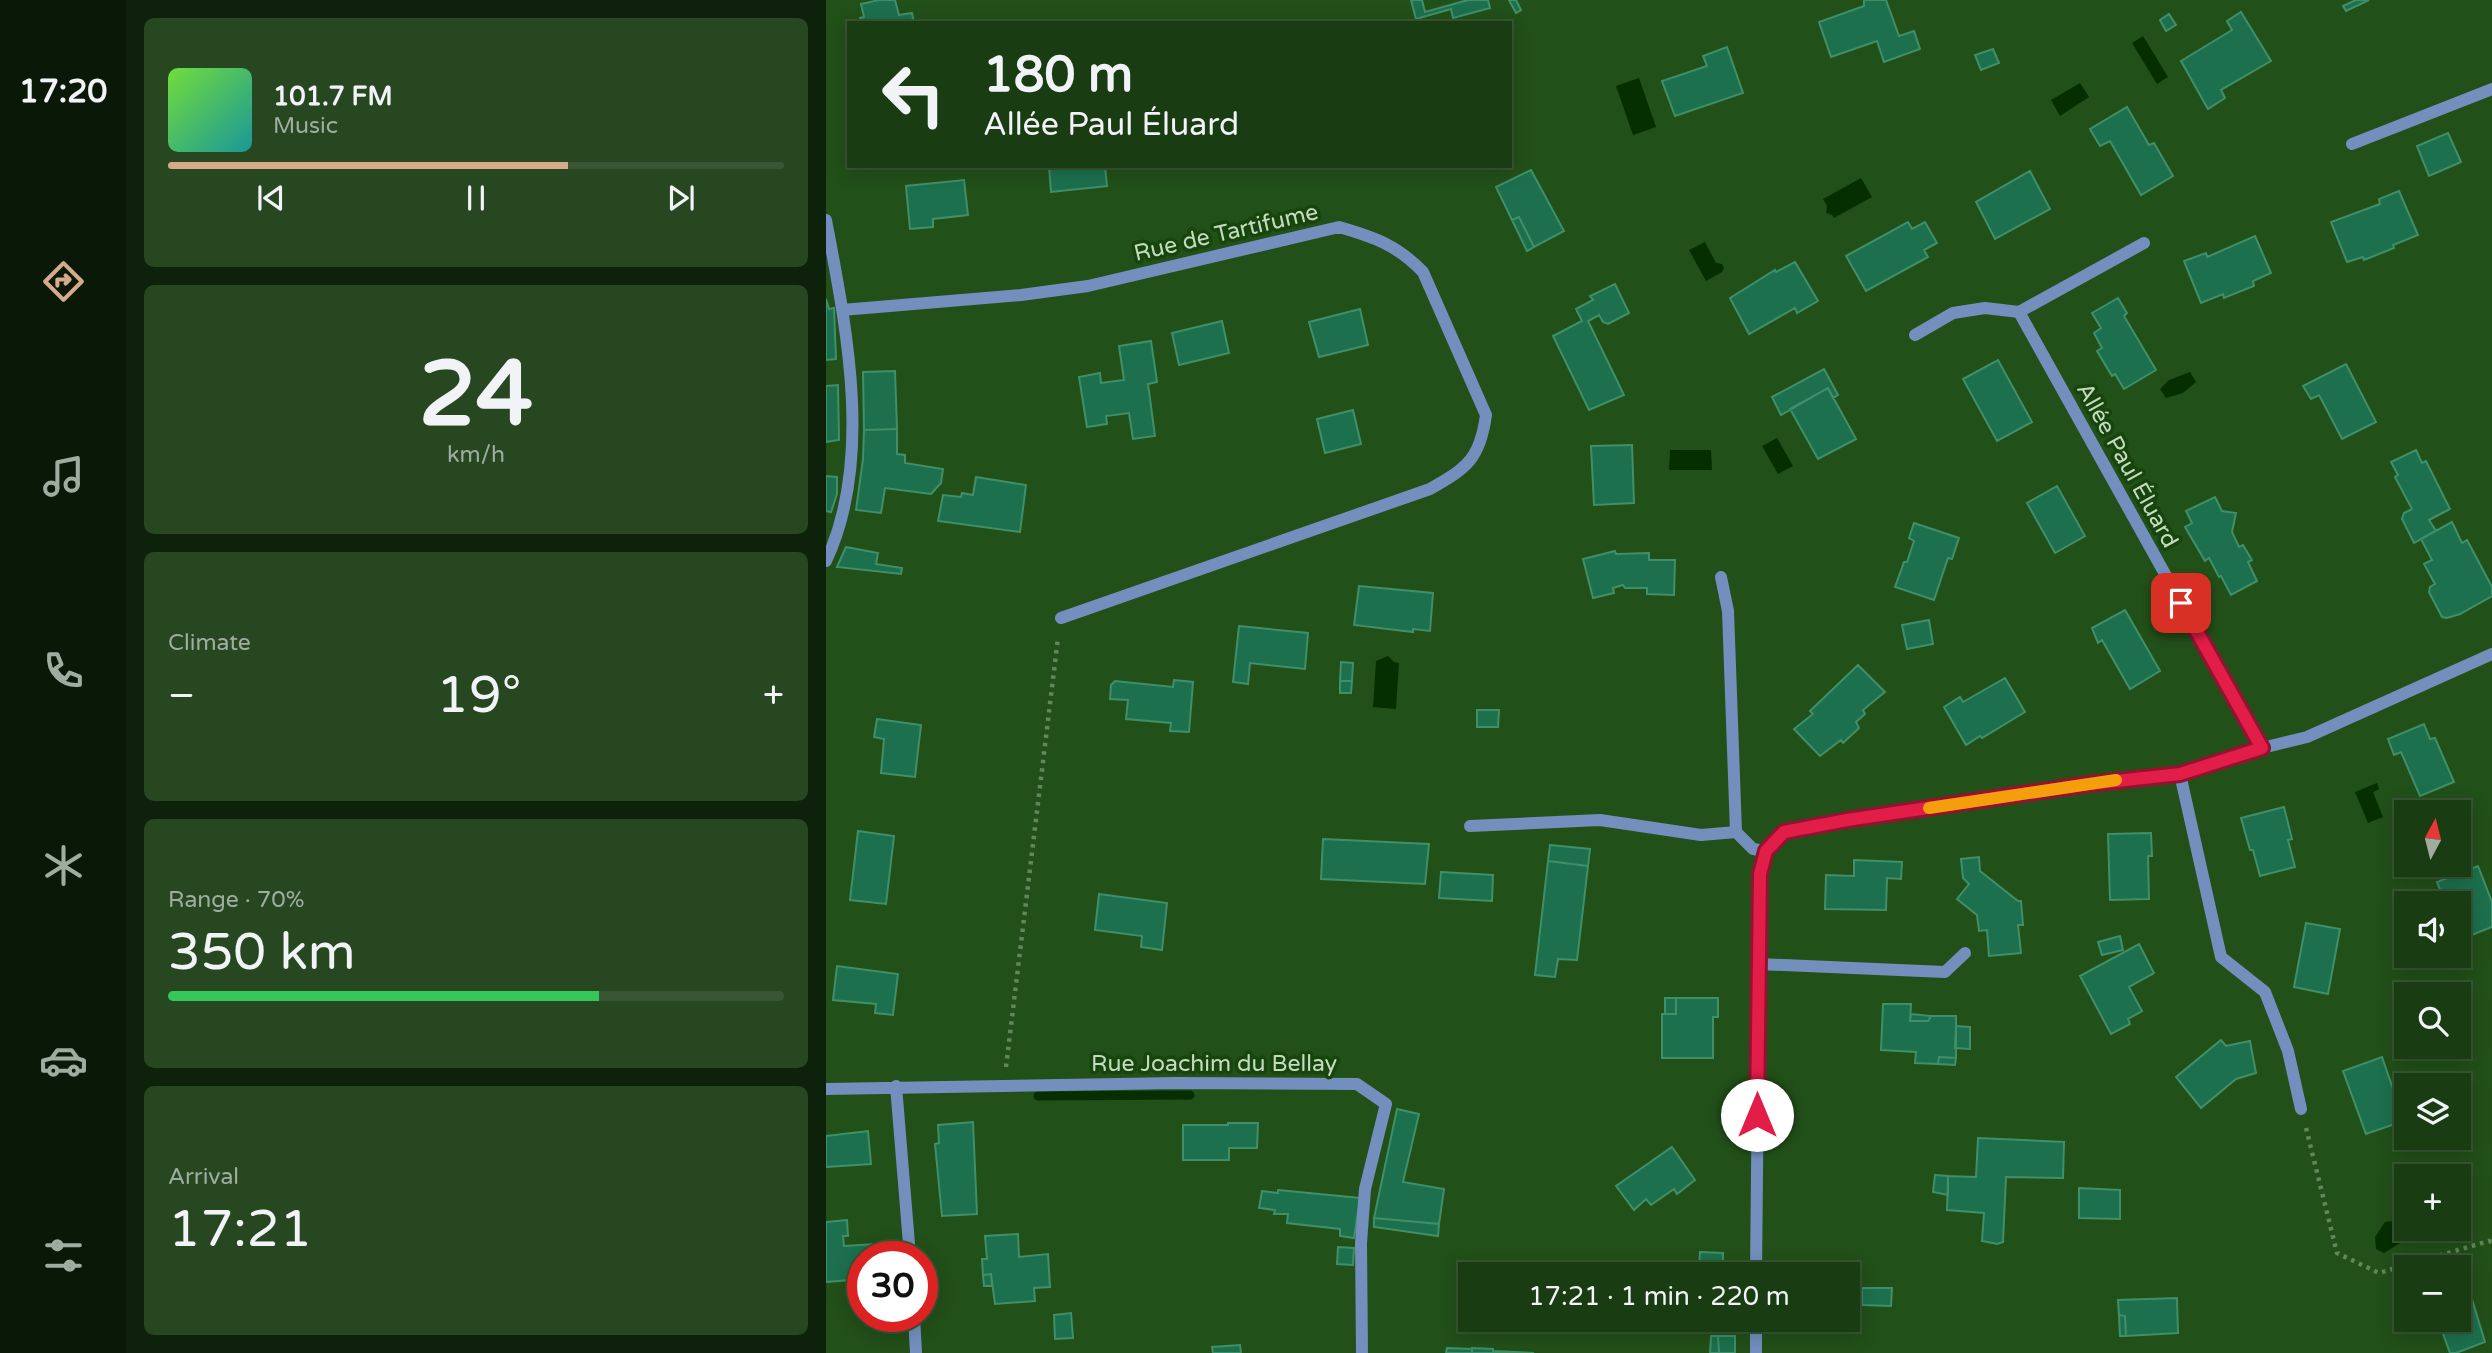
<!DOCTYPE html>
<html lang="en">
<head>
<meta charset="utf-8">
<style>
	body { margin:0; font-family:"Varela Round",sans-serif; background:#274721; color:#f1f3f6; height:100vh; display:flex; flex-direction:column; font-size:26px; white-space:nowrap }
	* { box-sizing:border-box; margin:0 }
	p { font-size:23px; color:#9fada0 }
	.icon { flex:none; width:38px; height:38px; fill:none; stroke:currentColor; stroke-width:2; stroke-linecap:round; stroke-linejoin:round }
	.map { position:relative; flex:1; overflow:hidden }
	.side { display:flex; flex-direction:column; gap:18px; padding:18px; background:#0e210a; width:700px }
	.side>* { flex:none }
	.banner { position:absolute; left:21px; top:21px; width:665px; height:147px; border-radius:0px; box-shadow:0 4px 18px #0003,0 0 0 2px #385633; background:#1a3c13; color:#f1f3f6; overflow:hidden }
	.needle { width:46px; rotate:7deg }
	.tools { position:absolute; left:1568px; top:800px; display:grid; gap:14px }
	.tools a { display:grid; place-items:center; width:77px; height:77px; border-radius:0px; background:#1a3c13; box-shadow:0 4px 18px #0003,0 0 0 2px #385633; font-size:35px }
	.speed { position:absolute; left:21px; top:1241px; display:flex; gap:14px; font-size:35px; font-weight:700; text-align:center }
	.speed>* { display:grid; place-content:center; width:91px; height:91px; border-radius:50%; background:#1a3c13; box-shadow:0 4px 18px #0003,0 0 0 2px #385633; line-height:1 }
	.speed .limit { border:10px solid #d22; background:#fff; color:#111 }
	.pin { position:absolute; display:grid; place-items:center; width:60px; height:60px; color:#fff; margin:-30px; border-radius:14px; box-shadow:0 4px 10px #0006 }
	.me { position:absolute; width:77px; margin:-38px; rotate:0deg; stroke-linejoin:round; filter:drop-shadow(0 0 5px #0008) }
	.turn { display:flex; align-items:center; gap:24px; height:147px; padding:0 21px; font-size:32px }
	.turn .icon { width:91px; height:91px; stroke-width:2.5 }
	.turn b { display:block; font-size:49px; line-height:60px }
	.big { font-size:52px; font-weight:600; line-height:1.1 }
	.side .card { flex:1; display:flex; flex-direction:column; justify-content:center; gap:10px; min-width:0; padding:0 24px; border-radius:10px; background:#274721 }
	.side .dial { align-items:center; gap:0 }
	.dial b { font-size:91px; line-height:1 }
	.song { display:flex; align-items:center; gap:21px }
	.cover { width:84px; height:84px; border-radius:10px; background:linear-gradient(135deg,hsl(100 70% 55%),hsl(180 70% 35%)) }
	.played { height:7px; border-radius:4px; background:linear-gradient(90deg,#d6ab8b 65%,#385633 65%) }
	.keys { display:flex; justify-content:space-around; direction:ltr }
	.heat { display:flex; justify-content:space-between; align-items:center; font-size:38px; direction:ltr }
	.charge { height:10px; border-radius:5px; background:linear-gradient(90deg,#34c759 70%,#385633 0) }
	.trip { position:absolute; left:632px; top:1262px; width:402px; height:70px; border-radius:0px; background:#1a3c13; box-shadow:0 4px 18px #0003,0 0 0 2px #385633; font-weight:600; line-height:70px; text-align:center }
	main { display:flex; flex:1; min-height:0 }
	.tabs { display:flex; flex-direction:column; width:126px; justify-content:space-around; align-items:center; background:#0a1808; color:#9fada0 }
	.tabs .icon { width:49px; height:49px }
	.tabs .on { color:#d6ab8b }
	.tabs b { font-size:32px; color:#f1f3f6 }
	.map>svg:first-child { display:block }
	.water { fill:#062f00 }
	.lines { fill:none; stroke-linecap:round; stroke-linejoin:round }
	.stream { stroke:#062f00; stroke-width:9 }
	.building { fill:#1c704d; stroke:#408f69; stroke-width:2 }
	.path { stroke:#61875a; stroke-width:4.5; stroke-dasharray:3.5 5; stroke-linecap:butt }
	.minor { stroke:#738fbe; stroke-width:12 }
	.route-casing { stroke:#92132f; stroke-width:18 }
	.route { stroke:#e11d48; stroke-width:12 }
	.slow { stroke:#f59e0b; stroke-width:12 }
	.labels { text-anchor:middle; stroke-width:7; stroke-linejoin:round; paint-order:stroke }
	.street-label { font-size:23px; fill:#c3dcbe; stroke:#17450d }
</style>
</head>
<body>
<main>
<nav class="tabs">
<b>17:20</b>
<svg class="icon on" aria-label="directions" viewBox="0 0 24 24"><path d="M12 3l9 9-9 9-9-9zM9 14v-3h6M13 9l2 2-2 2"/></svg>
<svg class="icon" aria-label="music" viewBox="0 0 24 24"><path d="M9 18V5l10-2v13"/><circle cx="6" cy="18" r="3"/><circle cx="16" cy="16" r="3"/></svg>
<svg class="icon" aria-label="phone" viewBox="0 0 24 24"><path d="M5 4h4l2 5-3 2q2 4 5 5l2-3 5 2v4C11 20 4 13 5 4z"/></svg>
<svg class="icon" aria-label="climate" viewBox="0 0 24 24"><path d="M12 3v18M4 7l16 10M4 17L20 7"/></svg>
<svg class="icon" aria-label="car" viewBox="0 0 24 24"><path d="M5 17H2v-5l4-1 3-4h7l3 4 3 1v5h-3M9 17h6M6 11h13"/><circle cx="7" cy="17" r="2"/><circle cx="17" cy="17" r="2"/></svg>
<svg class="icon" aria-label="filters" viewBox="0 0 24 24"><path d="M4 7h16M4 17h16"/><circle cx="9" cy="7" r="2"/><circle cx="15" cy="17" r="2"/></svg>
</nav>
<section class="side">
<div class="card">
<div class="song"><i class="cover"></i><div><b>101.7 FM</b><p>Music</p></div></div>
<div class="played"></div>
<div class="keys"><svg class="icon" aria-label="previous" viewBox="0 0 24 24"><path d="M18 5L8 12l10 7zM5 5v14"/></svg><svg class="icon" aria-label="pause" viewBox="0 0 24 24"><path d="M8 5v14M16 5v14"/></svg><svg class="icon" aria-label="next" viewBox="0 0 24 24"><path d="M6 5l10 7-10 7zM19 5v14"/></svg></div>
</div>
<div class="card dial"><b>24</b><p>km/h</p></div>
<div class="card"><p>Climate</p>
<div class="heat"><a>−</a><b class="big">19°</b><a>+</a></div>
</div>
<div class="card"><p>Range · 70%</p><b class="big">350 km</b><div class="charge"></div></div>
<div class="card"><p>Arrival</p><b class="big">17:21</b></div>
</section>
<div class="map">
<svg width="1666" height="1353" viewBox="0 0 1666 1353">
	<rect width="100%" height="100%" fill="#225019"/>
	<!-- water -->
	<path class="water" d="M 1317,36 L 1342,77 L 1331,84 L 1306,43 Z
		M 813,78 L 830,127 L 807,135 L 790,86 Z
		M 1254,83 L 1263,97 L 1234,116 L 1225,100 Z
		M 1035,178 L 1046,197 L 1008,218 L 1006,215 L 1000,213 L 1001,206 L 997,199 Z
		M 879,242 L 890,263 L 896,264 L 898,268 L 896,272 L 880,281 L 863,250 Z
		M 1364,372 L 1370,382 L 1357,393 L 1340,398 L 1334,389 L 1343,380 Z
		M 951,438 L 967,466 L 952,474 L 936,446 Z
		M 844,450 L 885,450 L 886,470 L 843,470 Z
		M 562,656 L 568,662 L 573,663 L 570,709 L 547,707 L 550,661 Z
		M 1551,783 L 1553,789 L 1547,792 L 1557,817 L 1542,823 L 1529,792 Z
		M 1633,1196 L 1639,1201 L 1641,1214 L 1639,1225 L 1632,1230 L 1590,1233 L 1558,1253 L 1550,1249 L 1549,1237 L 1559,1222 L 1580,1219 L 1580,1228 L 1633,1228 Z"/>
	<g class="lines">
		<!-- stream -->
		<path class="stream" d="M 212,1096 L 364,1095"/>
	</g>
	<!-- building -->
	<path class="building" d="M 53,0 L 69,0 L 73,15 L 86,13 L 88,23 L 35,23 L 34,18 L 38,17 L 35,4 Z
		M 585,0 L 596,0 L 599,12 L 642,0 L 662,0 L 664,8 L 627,18 L 625,9 L 590,19 Z
		M 683,0 L 690,0 L 695,10 L 690,13 Z
		M 1060,0 L 1073,36 L 1088,31 L 1094,49 L 1058,62 L 1051,41 L 1005,57 L 993,22 L 1038,6 L 1038,0 Z
		M 1530,0 L 1543,0 L 1520,11 L 1517,6 Z
		M 1415,12 L 1445,61 L 1395,90 L 1399,98 L 1382,109 L 1355,61 L 1406,30 L 1401,21 Z
		M 1343,14 L 1350,25 L 1340,31 L 1334,20 Z
		M 901,47 L 917,93 L 849,116 L 836,81 L 881,66 L 877,56 Z
		M 1167,49 L 1173,63 L 1155,70 L 1149,55 Z
		M 1301,107 L 1323,145 L 1328,143 L 1347,176 L 1315,195 L 1284,141 L 1274,146 L 1264,129 Z
		M 1622,133 L 1635,162 L 1603,176 L 1591,146 Z
		M 223,166 L 279,166 L 281,186 L 225,192 Z
		M 705,170 L 738,231 L 708,247 L 693,217 L 686,220 L 670,187 Z
		M 1204,171 L 1224,209 L 1169,239 L 1150,202 Z
		M 138,180 L 142,215 L 107,219 L 107,227 L 84,229 L 80,186 Z
		M 1573,191 L 1592,235 L 1567,245 L 1568,248 L 1538,260 L 1537,257 L 1521,262 L 1505,222 L 1554,204 L 1553,199 Z
		M 693,217 L 708,247 L 701,251 L 686,220 Z
		M 1082,222 L 1086,229 L 1099,222 L 1111,243 L 1098,250 L 1102,257 L 1040,291 L 1020,256 Z
		M 1429,236 L 1445,273 L 1427,281 L 1428,286 L 1398,298 L 1397,294 L 1375,303 L 1358,261 L 1380,253 L 1381,257 Z
		M 969,262 L 992,301 L 971,313 L 969,308 L 923,334 L 904,298 L 949,270 L 950,272 Z
		M 789,284 L 803,313 L 782,324 L 777,322 L 773,315 L 762,321 L 798,395 L 763,410 L 727,336 L 756,321 L 750,309 L 767,300 L 764,296 Z
		M 1292,298 L 1301,313 L 1298,316 L 1330,370 L 1298,389 L 1289,374 L 1286,376 L 1271,351 L 1276,348 L 1268,333 L 1275,328 L 1266,313 Z
		M 0,299 L 3,309 L 8,308 L 10,359 L 0,360 Z
		M 534,309 L 542,345 L 493,357 L 483,322 Z
		M 396,321 L 403,353 L 353,365 L 346,333 Z
		M 325,341 L 331,382 L 322,384 L 329,436 L 307,439 L 303,413 L 280,416 L 281,424 L 261,427 L 253,377 L 274,373 L 275,383 L 298,380 L 293,346 Z
		M 1172,360 L 1206,422 L 1171,441 L 1137,379 Z
		M 1520,364 L 1550,422 L 1516,439 L 1493,395 L 1485,399 L 1477,386 Z
		M 998,369 L 1012,395 L 1007,398 L 1002,388 L 955,415 L 946,397 Z
		M 69,371 L 71,429 L 38,430 L 37,372 Z
		M 12,385 L 13,440 L 0,442 L 0,386 Z
		M 1002,388 L 1030,439 L 992,459 L 964,409 Z
		M 527,410 L 535,444 L 499,453 L 491,419 Z
		M 71,429 L 71,454 L 79,455 L 79,463 L 117,469 L 115,483 L 105,494 L 59,488 L 55,513 L 30,510 L 37,459 L 38,430 Z
		M 806,445 L 808,503 L 768,505 L 765,446 Z
		M 1590,450 L 1596,463 L 1600,461 L 1624,509 L 1603,520 L 1610,531 L 1588,543 L 1576,519 L 1578,513 L 1586,509 L 1569,477 L 1572,475 L 1565,462 Z
		M 0,476 L 11,477 L 11,494 L 5,512 L 0,511 Z
		M 150,477 L 200,485 L 194,532 L 112,521 L 117,495 L 135,497 L 136,493 L 147,495 Z
		M 1231,486 L 1259,536 L 1229,553 L 1201,503 Z
		M 1389,497 L 1396,511 L 1410,513 L 1406,532 L 1413,547 L 1417,545 L 1426,560 L 1422,562 L 1431,581 L 1405,595 L 1395,576 L 1393,577 L 1383,558 L 1379,561 L 1359,527 L 1366,523 L 1360,511 Z
		M 1626,522 L 1636,543 L 1641,540 L 1666,587 L 1666,596 L 1634,614 L 1621,618 L 1616,617 L 1603,592 L 1604,587 L 1609,584 L 1598,564 L 1606,560 L 1595,539 Z
		M 1088,523 L 1133,538 L 1126,559 L 1122,558 L 1108,600 L 1069,587 L 1078,562 L 1081,562 L 1088,541 L 1083,538 Z
		M 20,547 L 52,553 L 50,564 L 76,568 L 75,574 L 11,567 Z
		M 789,551 L 790,554 L 823,553 L 823,560 L 849,560 L 848,595 L 821,594 L 821,588 L 799,588 L 797,585 L 787,588 L 788,593 L 767,598 L 757,559 Z
		M 533,586 L 607,593 L 604,631 L 587,629 L 587,632 L 528,625 Z
		M 1299,610 L 1334,671 L 1304,689 L 1276,640 L 1272,643 L 1266,628 Z
		M 1103,620 L 1107,644 L 1081,649 L 1076,625 Z
		M 413,626 L 482,633 L 479,669 L 424,663 L 422,684 L 407,682 Z
		M 515,662 L 527,663 L 526,681 L 514,681 Z
		M 1032,665 L 1059,692 L 1037,710 L 1039,714 L 1030,722 L 1033,728 L 1017,743 L 1015,740 L 994,756 L 968,729 L 987,714 L 984,711 Z
		M 1179,678 L 1199,712 L 1156,738 L 1154,736 L 1140,745 L 1118,707 L 1134,697 L 1137,702 Z
		M 348,680 L 367,682 L 363,732 L 344,731 L 345,723 L 300,719 L 302,700 L 284,699 L 285,685 L 289,681 L 347,687 Z
		M 514,681 L 526,681 L 525,693 L 514,693 Z
		M 651,710 L 673,710 L 672,727 L 651,727 Z
		M 51,719 L 95,725 L 89,777 L 55,773 L 58,739 L 48,737 Z
		M 1598,724 L 1604,739 L 1609,738 L 1628,782 L 1594,796 L 1575,752 L 1568,755 L 1562,739 Z
		M 1458,807 L 1466,839 L 1462,840 L 1469,867 L 1434,876 L 1427,850 L 1424,850 L 1415,818 Z
		M 32,831 L 68,836 L 60,904 L 24,900 Z
		M 1325,833 L 1326,856 L 1322,856 L 1323,899 L 1284,900 L 1282,834 Z
		M 497,839 L 603,844 L 599,884 L 495,879 Z
		M 724,845 L 764,849 L 762,866 L 722,861 Z
		M 1153,857 L 1154,871 L 1192,901 L 1195,901 L 1197,925 L 1192,925 L 1195,953 L 1163,956 L 1161,930 L 1153,931 L 1151,915 L 1131,899 L 1143,884 L 1137,878 L 1135,859 Z
		M 1028,860 L 1076,862 L 1075,879 L 1061,878 L 1060,910 L 999,909 L 1000,875 L 1028,876 Z
		M 722,861 L 762,866 L 751,960 L 732,959 L 729,977 L 709,975 Z
		M 1652,866 L 1666,902 L 1666,927 L 1638,938 L 1633,923 L 1633,903 L 1625,903 L 1622,895 L 1617,897 L 1611,882 Z
		M 615,872 L 667,875 L 666,901 L 613,898 Z
		M 273,894 L 341,903 L 336,950 L 315,947 L 316,936 L 269,930 Z
		M 1480,923 L 1514,929 L 1502,994 L 1468,987 Z
		M 1294,936 L 1297,950 L 1276,955 L 1272,942 Z
		M 1313,944 L 1328,973 L 1303,987 L 1316,1011 L 1302,1019 L 1304,1024 L 1285,1034 L 1254,976 Z
		M 11,966 L 72,974 L 67,1015 L 49,1013 L 50,1004 L 7,1000 Z
		M 839,998 L 850,998 L 850,1014 L 839,1014 Z
		M 850,998 L 892,998 L 892,1017 L 887,1017 L 887,1058 L 836,1058 L 836,1014 L 850,1014 Z
		M 1057,1004 L 1085,1004 L 1084,1021 L 1102,1021 L 1105,1016 L 1130,1016 L 1130,1058 L 1113,1057 L 1112,1064 L 1089,1063 L 1090,1052 L 1055,1050 Z
		M 1085,1014 L 1105,1016 L 1102,1021 L 1084,1021 Z
		M 1130,1026 L 1144,1027 L 1144,1049 L 1129,1048 Z
		M 1395,1040 L 1400,1046 L 1424,1041 L 1430,1073 L 1410,1079 L 1375,1108 L 1350,1077 Z
		M 1113,1057 L 1130,1058 L 1129,1065 L 1112,1064 Z
		M 1556,1057 L 1578,1121 L 1540,1134 L 1517,1071 Z
		M 571,1109 L 593,1114 L 577,1182 L 618,1189 L 613,1224 L 548,1218 Z
		M 147,1122 L 151,1214 L 116,1216 L 109,1144 L 113,1143 L 112,1125 Z
		M 402,1123 L 432,1123 L 431,1148 L 403,1148 L 403,1160 L 357,1160 L 357,1125 L 402,1125 Z
		M 42,1131 L 45,1164 L 0,1167 L 0,1136 Z
		M 1152,1138 L 1238,1142 L 1237,1178 L 1180,1177 L 1177,1242 L 1171,1244 L 1156,1241 L 1158,1213 L 1121,1210 L 1122,1176 L 1150,1177 Z
		M 846,1147 L 869,1180 L 851,1194 L 848,1189 L 825,1205 L 820,1199 L 808,1210 L 790,1186 Z
		M 1109,1175 L 1122,1176 L 1122,1195 L 1107,1192 Z
		M 1253,1188 L 1294,1190 L 1294,1219 L 1253,1218 Z
		M 452,1190 L 534,1198 L 528,1238 L 514,1236 L 514,1229 L 461,1223 L 462,1214 L 448,1214 L 449,1210 L 433,1208 L 436,1191 L 452,1193 Z
		M 548,1218 L 613,1224 L 612,1236 L 548,1227 Z
		M 21,1220 L 22,1236 L 17,1236 L 18,1246 L 50,1244 L 51,1256 L 37,1256 L 37,1279 L 0,1282 L 0,1222 Z
		M 192,1234 L 193,1257 L 222,1254 L 224,1287 L 208,1288 L 209,1301 L 169,1304 L 165,1274 L 157,1275 L 156,1259 L 161,1259 L 159,1236 Z
		M 512,1247 L 528,1248 L 527,1265 L 511,1264 Z
		M 874,1252 L 897,1253 L 897,1269 L 873,1268 Z
		M 165,1274 L 166,1286 L 158,1286 L 157,1275 Z
		M 1633,1282 L 1639,1298 L 1645,1296 L 1659,1342 L 1630,1353 L 1624,1353 L 1612,1320 L 1633,1320 Z
		M 1036,1288 L 1066,1288 L 1065,1306 L 1036,1305 Z
		M 1351,1298 L 1352,1333 L 1300,1336 L 1299,1316 L 1293,1315 L 1292,1300 Z
		M 245,1313 L 247,1338 L 229,1339 L 228,1315 Z
		M 1293,1315 L 1299,1316 L 1300,1336 L 1294,1336 Z
		M 767,1320 L 833,1320 L 832,1328 L 812,1327 L 812,1331 L 767,1329 Z
		M 885,1336 L 892,1336 L 893,1353 L 884,1353 Z
		M 892,1336 L 909,1336 L 909,1353 L 893,1353 Z
		M 414,1345 L 415,1353 L 387,1353 L 386,1347 Z
		M 621,1348 L 646,1349 L 646,1353 L 620,1353 Z
		M 646,1348 L 667,1349 L 667,1351 L 708,1353 L 646,1353 Z"/>
	<g class="lines">
		<!-- path -->
		<path class="path" d="M 180,1067 L 232,638
			M 1480,1128 L 1511,1253 L 1553,1273 L 1663,1241 L 1666,1242"/>
		<!-- minor -->
		<path class="minor" d="M 1526,144 L 1666,89
			M 0,220 C 20,326 48,459 0,561
			M 1318,243 L 1193,312 L 1436,748
			M 16,310 L 195,295 L 262,286 L 513,227 C 548,237 571,245 597,272 L 660,415 C 654,459 641,468 604,489 L 235,618
			M 1089,335 L 1127,313 L 1159,308 L 1193,312
			M 895,577 L 902,611 L 910,832 L 927,849 L 940,851
			M 1354,774 L 1395,957 L 1439,992 L 1462,1051 L 1475,1109
			M 644,826 L 774,820 L 875,835 L 910,832
			M 932,964 L 1119,972 L 1139,953
			M 70,1086 L 84,1256
			M 0,1089 L 350,1083 L 531,1084 L 560,1104 L 539,1189 L 535,1243 L 536,1353
			M 930,1274 L 934,874 L 940,851 L 958,832 L 1022,820 L 1289,780 L 1354,774 L 1436,748 L 1481,737 L 1666,654
			M 88,1316 L 90,1353
			M 930,1353 L 930,1320"/>
	</g>
	<g class="lines">
		<!-- route casing -->
		<g class="route-casing">
			<path id="route" d="M 931,1115 L 934,874 L 940,851 L 958,832 L 1021,820 L 1263,784 L 1354,774 L 1436,748 L 1355,603"/>
		</g>
		<!-- route -->
		<use href="#route" class="route"/>
		<!-- slow -->
		<path class="slow" d="M 1103,808 L 1290,780"/>
	</g>
	<g class="labels">
		<!-- street labels -->
		<g class="street-label">
			<text transform="translate(400 232) rotate(-13)" y="8">Rue de Tartifume</text>
			<text transform="translate(1302 465) rotate(61)" y="8">Allée Paul Éluard</text>
			<text x="388" y="1071">Rue Joachim du Bellay</text>
		</g>
	</g>
</svg>
<div class="tools">
<a><svg class="needle" viewBox="-14 -14 28 28"><path d="M0-13l5 13h-10z" fill="#e53935"/><path d="M0 13l5-13h-10z" fill="#9fada0"/></svg></a>
<a><svg class="icon" aria-label="sound" viewBox="0 0 24 24"><path d="M4 9h4l5-4v14l-5-4H4zM17 9q2 3 0 6"/></svg></a>
<a><svg class="icon" aria-label="search" viewBox="0 0 24 24"><circle cx="10" cy="10" r="6"/><path d="M15 15l6 6"/></svg></a>
<a><svg class="icon" aria-label="layers" viewBox="0 0 24 24"><path d="M12 4l9 5-9 5-9-5zM3 14l9 5 9-5"/></svg></a>
<a>+</a>
<a>−</a>
</div>
<div class="speed"><div class="limit">30</div></div>
<div class="pin" style="left:1355px;top:603px;background:#d93025"><svg class="icon" aria-label="arrive" viewBox="0 0 24 24"><path d="M6 21V4h12l-3 4 3 4H6"/></svg></div>
<svg class="me" style="left:931px;top:1115px" viewBox="-20 -20 40 40"><circle r="19" fill="#fff"/><path d="M0-13L10 11 0 6-10 11z" fill="#e11d48"/></svg>
<div class="trip">17:21 · 1 min · 220 m</div>
<div class="banner">
<div class="turn"><svg class="icon" aria-label="left" viewBox="0 0 24 24"><path d="M17 20v-9H6M10 6l-5 5 5 5"/></svg><div><b>180 m</b>Allée Paul Éluard</div></div>
</div>
</div>
</main>
</body>
</html>
